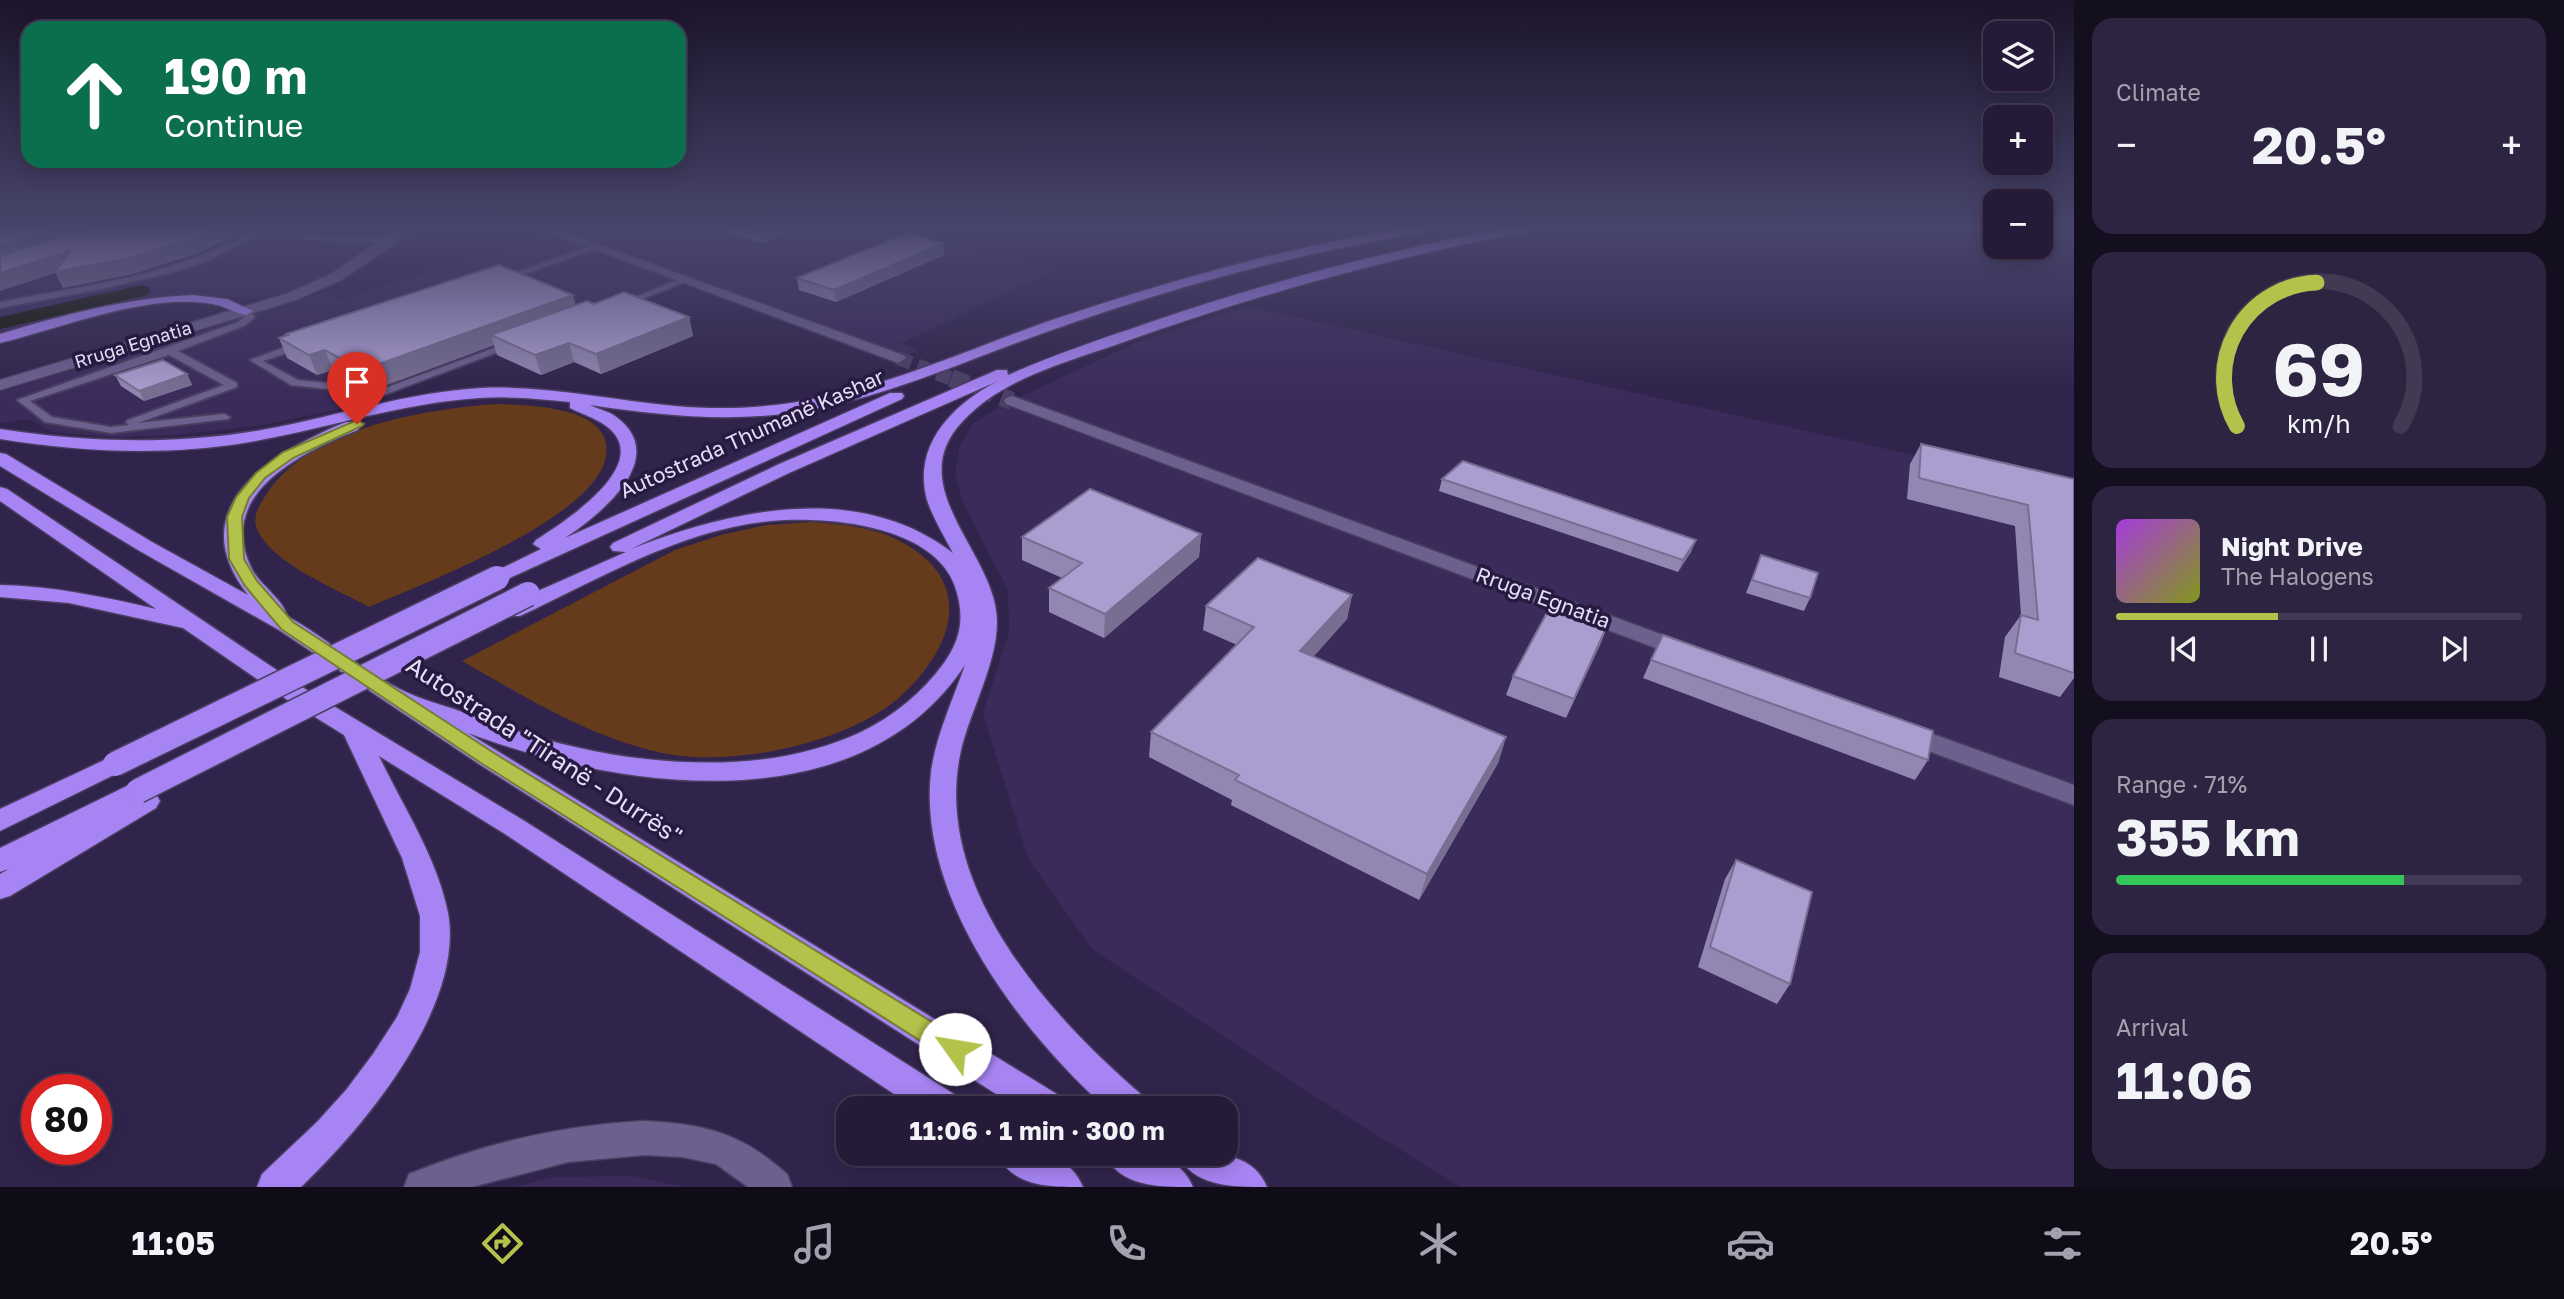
<!DOCTYPE html>
<html lang="en">
<head>
<meta charset="utf-8">
<style>
	body { margin:0; font-family:"Golos Text",sans-serif; background:#2d2441; color:#f1f3f6; height:100vh; display:flex; flex-direction:column; font-size:26px; white-space:nowrap }
	* { box-sizing:border-box; margin:0 }
	p { font-size:23px; color:#a3a1ae }
	.icon { flex:none; width:38px; height:38px; fill:none; stroke:currentColor; stroke-width:2; stroke-linecap:round; stroke-linejoin:round }
	.map { position:relative; flex:1; overflow:hidden }
	.sheet { display:flex; flex-direction:column; gap:18px; padding:18px; background:#140f1f; width:490px }
	.sheet>* { flex:none }
	.top-card { position:absolute; left:21px; top:21px; width:665px; height:147px; border-radius:21px; box-shadow:0 4px 18px #0003,0 0 0 2px #423953; background:#0b6e4f; color:#fff; overflow:hidden }
	.tools { position:absolute; left:1983px; top:21px; display:grid; gap:14px }
	.tools a { display:grid; place-items:center; width:70px; height:70px; border-radius:14px; background:#251b39; box-shadow:0 4px 18px #0003,0 0 0 2px #423953; font-size:35px }
	.speed { position:absolute; left:21px; top:1074px; display:flex; gap:14px; font-size:35px; font-weight:700; text-align:center }
	.speed>* { display:grid; place-content:center; width:91px; height:91px; border-radius:50%; background:#251b39; box-shadow:0 4px 18px #0003,0 0 0 2px #423953; line-height:1 }
	.speed .limit { border:10px solid #d22; background:#fff; color:#111 }
	.pin { position:absolute; display:grid; place-items:center; width:60px; height:60px; color:#fff; margin:-72px -30px; border-radius:50% 50% 50% 0; rotate:-45deg; box-shadow:0 0 7px #0007 }
	.pin .icon { rotate:45deg }
	.me { position:absolute; width:77px; margin:-38px; rotate:302deg; stroke-linejoin:round; filter:drop-shadow(0 0 5px #0008) }
	.turn { display:flex; align-items:center; gap:24px; height:147px; padding:0 28px; font-size:32px }
	.turn .icon { width:91px; height:91px; stroke-width:2.5 }
	.turn b { display:block; font-size:49px; line-height:60px }
	.big { font-size:52px; font-weight:700; line-height:1.1 }
	.sheet .widget { flex:1; display:flex; flex-direction:column; justify-content:center; gap:10px; min-width:0; padding:0 24px; border-radius:21px; background:#2d2441 }
	.sheet .dial { align-items:center; gap:0 }
	.dial svg { height:182px; overflow:visible; fill:none; stroke:#423953; stroke-width:7; stroke-linecap:round; text-anchor:middle }
	.dial text { fill:#f1f3f6; stroke:none }
	.song { display:flex; align-items:center; gap:21px }
	.cover { width:84px; height:84px; border-radius:10px; background:linear-gradient(135deg,hsl(280 70% 55%),hsl(70 70% 35%)) }
	.played { height:7px; border-radius:4px; background:linear-gradient(90deg,#b3c24b 40%,#423953 40%) }
	.keys { display:flex; justify-content:space-around; direction:ltr }
	.heat { display:flex; justify-content:space-between; align-items:center; font-size:38px; direction:ltr }
	.charge { height:10px; border-radius:5px; background:linear-gradient(90deg,#34c759 71%,#423953 0) }
	.trip { position:absolute; left:836px; top:1096px; width:402px; height:70px; border-radius:21px; background:#251b39; box-shadow:0 4px 18px #0003,0 0 0 2px #423953; font-weight:700; line-height:70px; text-align:center }
	.menu { display:flex; height:112px; justify-content:space-around; align-items:center; background:#0f0b17; color:#a3a1ae }
	.menu .icon { width:49px; height:49px }
	.menu .selected { color:#b3c24b }
	.menu b { font-size:32px; color:#f1f3f6 }
	main { display:flex; flex:1; min-height:0 }
	.map>svg:first-child { display:block }
	.built { fill:#3b2b5b }
	.green { fill:#653b1b }
	.lines { fill:none; stroke-linecap:round; stroke-linejoin:round }
	.canal { fill:#131600; fill-rule:evenodd }
	.secondary-tunnel-far1 { stroke:#4c4066; stroke-width:14; stroke-dasharray:14 7; stroke-linecap:butt }
	.secondary-tunnel { stroke:#4c4066; stroke-width:18; stroke-dasharray:18 9; stroke-linecap:butt }
	.lane-casing { stroke:#4a3e61; stroke-width:4 }
	.secondary-casing { stroke:#4a3e61; stroke-width:3 }
	.highway-casing { stroke:#4a3e61; stroke-width:3 }
	.lane { fill:#6c608e; fill-rule:evenodd }
	.secondary { fill:#6c608e; fill-rule:evenodd }
	.highway { fill:#a784f3; fill-rule:evenodd }
	.highway-bridge-far1-casing { stroke:#4a3e61; stroke-width:21; stroke-linecap:butt }
	.highway-bridge-casing { stroke:#4a3e61; stroke-width:27; stroke-linecap:butt }
	.highway-bridge-far1 { stroke:#a784f3; stroke-width:18 }
	.highway-bridge { stroke:#a784f3; stroke-width:24 }
	.wall { fill:#9287b2 }
	.shaded-wall { fill:#776e91 }
	.building { fill:#aa9dcf; stroke:#776e91; stroke-width:2 }
	.route { fill:#b3c24b; stroke:#747e31; stroke-width:2 }
	.labels { text-anchor:middle; stroke-width:7; stroke-linejoin:round; paint-order:stroke }
	.far-street-label { font-size:18px; fill:#e4def8; stroke:#271a41 }
	.street-label { font-size:21px; fill:#e4def8; stroke:#271a41 }
	.near-street-label { font-size:24px; fill:#e4def8; stroke:#271a41 }
</style>
</head>
<body>
<main>
<div class="map">
<svg width="2074" height="1187" viewBox="0 0 2074 1187">
	<rect width="100%" height="100%" fill="#31244c"/>
	<!-- built -->
	<path class="built" d="M 0,227 L 401,227 L 388,232 L 339,270 L 309,287 L 277,296 L 254,298 L 209,295 L 151,299 L 0,335 Z
		M 540,227 L 886,227 L 1056,270 L 901,343 L 919,351 L 898,358 L 691,282 L 353,406 L 263,425 L 173,435 L 114,437 L 52,432 L 29,419 L 4,423 L 0,421 L 0,392 L 324,292 L 339,300 L 555,233 Z
		M 1247,306 L 2074,491 L 2074,1187 L 1461,1187 L 1311,1094 L 1092,949 L 1028,858 L 983,713 L 1009,632 L 1008,590 L 964,505 L 955,475 L 960,445 L 973,424 L 1000,406 L 1138,342 Z
		M 633,1176 L 684,1187 L 515,1187 L 554,1177 Z"/>
	<!-- green -->
	<path class="green" d="M 497,404 C 526,405 591,406 604,437 C 632,507 418,585 369,607 C 337,589 272,564 257,529 C 252,517 259,505 266,495 C 309,428 424,409 497,404 Z
		M 811,522 C 837,524 864,526 889,536 C 973,572 961,639 903,694 C 850,744 728,769 658,752 C 587,736 524,696 462,661 L 675,550 L 721,535 L 766,525 Z"/>
	<g class="lines">
		<!-- canal -->
		<path class="canal" d="M 141,285 L 148,287 L 151,291 L 148,295 L 0,329 L 0,317 Z"/>
		<!-- secondary-tunnel-far1 -->
		<path class="secondary-tunnel-far1" d="M 898,358 L 955,380"/>
		<!-- secondary-tunnel -->
		<path class="secondary-tunnel" d="M 951,378 L 1012,401"/>
		<!-- lane casing -->
		<g class="lane-casing">
			<path id="lane" d="M 259,227 L 268,227 L 260,233 L 387,239 L 391,241 L 387,243 L 253,237 L 207,261 L 174,272 L 102,289 L 0,308 L 0,302 C 91,284 178,276 259,227 Z
				M 594,245 L 601,247 L 505,281 L 498,279 Z
				M 683,278 L 690,280 L 625,306 L 617,304 Z
				M 243,309 L 249,309 L 255,317 L 244,326 L 178,351 L 237,383 L 237,387 L 138,423 L 224,414 L 230,417 L 228,419 L 111,433 L 45,422 L 17,400 L 238,322 L 245,316 L 241,311 ZM 169,355 L 224,385 L 128,420 L 126,422 L 129,425 L 111,427 L 52,417 L 30,401 Z
				M 511,342 L 519,344 L 362,403 L 336,390 L 291,385 L 250,360 L 296,343 L 304,343 L 304,347 L 263,361 L 298,380 L 338,384 L 363,396 Z"/>
		</g>
		<!-- secondary casing -->
		<g class="secondary-casing">
			<path id="secondary" d="M 405,227 L 420,227 L 341,280 L 296,300 L 0,390 L 0,380 L 286,294 L 331,274 L 383,238 Z
				M 534,227 L 550,227 L 903,355 L 906,358 L 898,363 L 893,361 Z
				M 1012,396 L 1693,646 L 1696,651 L 1693,656 L 1685,658 L 1677,656 L 1006,404 L 1004,401 L 1006,398 Z
				M 1905,724 L 2074,785 L 2074,805 L 1896,739 L 1893,733 L 1896,727 Z
				M 645,1121 C 701,1124 737,1131 781,1169 L 787,1174 L 792,1187 L 748,1187 L 716,1164 L 682,1157 L 645,1155 L 568,1162 L 472,1187 L 404,1187 L 409,1174 C 485,1143 563,1125 645,1121 Z"/>
		</g>
		<!-- highway casing -->
		<g class="highway-casing">
			<path id="highway" d="M 1411,227 L 1437,227 L 1431,231 C 1302,252 1176,286 1052,330 C 966,360 882,400 791,413 C 723,422 657,415 590,405 C 598,409 608,411 615,416 C 672,457 601,514 565,538 L 890,393 L 902,393 L 904,396 L 902,399 L 501,582 L 494,580 L 491,576 L 494,572 L 541,549 L 533,544 L 536,540 C 561,524 641,473 616,436 C 606,421 586,416 570,408 L 570,402 C 540,399 509,396 479,398 C 400,403 322,430 244,443 C 163,456 81,452 0,439 L 0,429 C 89,443 178,445 267,429 C 338,416 408,392 481,388 C 546,385 610,400 675,406 C 730,411 787,407 841,393 C 911,376 978,346 1046,322 C 1165,282 1286,247 1411,227 Z
				M 1513,227 L 1537,227 L 1531,231 C 1391,257 1255,295 1121,343 C 1067,362 1003,378 963,421 C 903,483 987,547 996,610 C 1003,655 969,710 960,755 C 933,889 1051,1017 1143,1096 L 1148,1108 L 1106,1108 C 1019,1030 917,896 931,772 C 936,735 953,700 965,665 C 859,825 621,790 468,733 L 1060,1096 L 1065,1108 L 1018,1108 L 479,764 L 279,630 L 138,550 L 0,466 L 0,453 L 6,454 L 152,542 L 248,595 C 179,507 273,452 346,422 L 358,422 L 360,426 L 358,430 C 303,452 214,493 252,569 C 260,585 284,600 287,616 C 327,638 365,673 406,692 C 421,699 438,704 454,709 C 517,733 580,752 646,759 C 718,767 795,763 861,732 C 894,716 922,693 944,663 C 959,641 964,623 958,597 C 944,525 829,516 771,521 C 682,529 599,579 520,616 L 504,616 L 501,611 L 504,606 L 626,552 L 613,551 L 610,547 L 613,543 L 777,465 L 997,370 L 1007,370 L 1008,375 C 1053,355 1101,339 1148,323 C 1267,282 1389,250 1513,227 ZM 998,381 C 953,404 912,445 927,500 C 933,518 944,536 953,553 C 859,481 733,509 631,549 L 789,473 Z
				M 193,295 L 227,299 L 253,311 L 246,315 C 237,313 229,309 221,306 C 156,289 63,328 0,343 L 0,334 C 63,315 126,298 193,295 Z
				M 0,487 L 7,489 L 302,687 L 523,820 L 957,1096 L 962,1108 L 915,1108 L 505,834 L 379,756 C 403,807 437,857 448,913 C 465,1006 364,1127 301,1187 L 257,1187 L 262,1174 L 317,1122 L 346,1090 L 373,1054 L 397,1017 L 410,989 L 420,952 L 420,916 L 402,858 L 344,735 L 286,699 L 183,628 L 69,603 L 0,597 L 0,585 C 53,586 105,597 156,609 L 0,501 Z
				M 115,755 L 124,758 L 128,764 L 124,770 L 0,831 L 0,809 Z
				M 135,782 L 156,794 L 160,801 L 156,808 L 10,896 L 0,899 L 0,874 L 9,869 L 0,872 L 0,848 Z
				M 997,1153 C 1030,1153 1068,1150 1083,1187 C 1049,1187 1012,1187 997,1153 Z
				M 1104,1153 C 1137,1153 1178,1150 1193,1187 C 1159,1187 1119,1187 1104,1153 Z
				M 1177,1153 C 1210,1153 1252,1150 1267,1187 C 1233,1187 1192,1187 1177,1153 Z"/>
		</g>
		<!-- lane -->
		<use href="#lane" class="lane"/>
		<!-- secondary -->
		<use href="#secondary" class="secondary"/>
		<!-- highway -->
		<use href="#highway" class="highway"/>
		<!-- highway-bridge-far1 casing -->
		<g class="highway-bridge-far1-casing">
			<path id="highway-bridge-far1" d="M 494,580 L 501,576"/>
		</g>
		<!-- highway-bridge casing -->
		<g class="highway-bridge-casing">
			<path id="highway-bridge" d="M 115,764 L 497,578
				M 138,791 L 528,594"/>
		</g>
		<!-- highway-bridge-far1 -->
		<use href="#highway-bridge-far1" class="highway-bridge-far1"/>
		<!-- highway-bridge -->
		<use href="#highway-bridge" class="highway-bridge"/>
	</g>
	<!-- wall -->
	<path class="wall" d="M 708,227 L 805,227 L 763,243 Z
		M 944,243 L 944,255 L 836,302 L 799,290 L 797,278 Z
		M 594,304 L 689,317 L 693,336 L 601,374 L 574,362 L 541,375 L 497,355 L 494,345 L 370,391 L 333,370 L 317,375 L 287,358 L 279,338 L 286,336 L 286,334 Z
		M 187,374 L 192,385 L 144,401 L 121,386 L 115,375 Z
		M 1921,444 L 2074,479 L 2074,678 L 2060,697 L 1999,677 L 2005,637 L 2021,615 L 2015,526 L 1907,499 L 1910,464 Z
		M 1442,479 L 1696,540 L 1691,552 L 1678,572 L 1439,491 Z
		M 1201,534 L 1199,557 L 1104,638 L 1049,612 L 1049,588 L 1062,578 L 1022,560 L 1022,537 Z
		M 1761,555 L 1810,598 L 1804,611 L 1746,593 Z
		M 1352,595 L 1347,619 L 1313,657 L 1506,737 L 1498,763 L 1419,900 L 1231,805 L 1232,800 L 1149,757 L 1151,732 L 1237,645 L 1203,630 L 1206,606 Z
		M 1607,626 L 1600,645 L 1566,718 L 1506,695 L 1513,676 Z
		M 1651,660 L 1928,760 L 1915,780 L 1643,678 Z
		M 1736,860 L 1790,984 L 1777,1004 L 1698,967 L 1725,879 Z"/>
	<!-- shaded-wall -->
	<path class="shaded-wall" d="M 62,227 L 114,227 L 0,263 L 0,246 Z
		M 218,227 L 254,227 L 196,254 L 133,274 L 63,288 L 55,273 L 0,291 L 0,273 L 70,251 Z
		M 770,227 L 805,227 L 763,243 L 762,230 Z
		M 944,243 L 944,255 L 836,302 L 834,290 Z
		M 573,295 L 578,314 L 491,335 L 494,345 L 370,391 L 362,370 Z
		M 689,317 L 693,336 L 601,374 L 596,354 Z
		M 569,343 L 574,362 L 541,375 L 535,355 Z
		M 325,350 L 333,370 L 317,375 L 309,355 Z
		M 187,374 L 192,385 L 144,401 L 139,391 Z
		M 1201,534 L 1199,557 L 1104,638 L 1105,614 Z
		M 1696,540 L 1691,552 L 1678,572 L 1683,560 Z
		M 1352,595 L 1347,619 L 1296,676 L 1300,651 Z
		M 1607,626 L 1600,645 L 1566,718 L 1574,699 Z
		M 1506,737 L 1498,763 L 1419,900 L 1427,874 Z"/>
	<!-- building -->
	<path class="building" d="M 0,227 L 62,227 L 0,246 Z
		M 92,227 L 218,227 L 190,240 L 125,259 L 55,272 L 70,251 L 0,273 L 0,256 Z
		M 751,227 L 770,227 L 762,230 Z
		M 907,233 L 944,243 L 834,290 L 797,278 Z
		M 499,265 L 573,295 L 362,370 L 325,350 L 309,355 L 279,338 L 288,335 L 286,334 Z
		M 624,292 L 689,317 L 596,354 L 569,343 L 535,355 L 491,335 L 587,301 L 594,304 Z
		M 163,360 L 187,374 L 139,391 L 115,375 Z
		M 1921,444 L 2074,479 L 2074,673 L 2015,653 L 2021,615 L 2038,620 L 2028,505 L 1919,478 Z
		M 1463,461 L 1696,540 L 1683,560 L 1442,479 Z
		M 1090,489 L 1201,534 L 1105,614 L 1049,588 L 1082,563 L 1022,537 Z
		M 1761,555 L 1818,573 L 1810,598 L 1752,580 Z
		M 1258,558 L 1352,595 L 1300,651 L 1506,737 L 1427,874 L 1235,780 L 1239,775 L 1151,732 L 1254,627 L 1206,606 Z
		M 1550,607 L 1607,626 L 1574,699 L 1513,676 Z
		M 1663,635 L 1933,731 L 1928,760 L 1651,660 Z
		M 1736,860 L 1812,892 L 1790,984 L 1710,947 Z"/>
	<!-- sky -->
	<linearGradient id="sky" x2="0" y2="1"><stop stop-color="#1b142a"/><stop offset="0.58" stop-color="#48456c"/><stop offset="1" stop-color="#48456c" stop-opacity="0"/></linearGradient>
	<rect width="2074" height="393" fill="url(#sky)"/>
	<!-- route -->
	<path class="route" d="M 357,420 L 364,424 L 362,426 L 293,458 L 265,478 L 249,498 L 242,517 L 244,559 L 257,581 L 293,622 L 494,753 L 963,1041 L 967,1049 L 963,1057 L 955,1061 L 946,1057 L 481,763 L 281,629 L 245,586 L 229,559 L 227,517 L 236,497 L 256,473 L 283,452 Z"/>
	<g class="labels">
		<!-- far-street labels -->
		<g class="far-street-label">
			<text transform="translate(133 345) rotate(-17)" y="6">Rruga Egnatia</text>
		</g>
		<!-- street labels -->
		<g class="street-label">
			<text transform="translate(752 434) rotate(-24)" y="7">Autostrada Thumanë Kashar</text>
			<text transform="translate(1543 598) rotate(20)" y="7">Rruga Egnatia</text>
		</g>
		<!-- near-street labels -->
		<g class="near-street-label">
			<text transform="translate(544 751) rotate(33)" y="8">Autostrada "Tiranë - Durrës"</text>
		</g>
	</g>
</svg>
<div class="tools">
<a><svg class="icon" aria-label="layers" viewBox="0 0 24 24"><path d="M12 4l9 5-9 5-9-5zM3 14l9 5 9-5"/></svg></a>
<a>+</a>
<a>−</a>
</div>
<div class="speed"><div class="limit">80</div></div>
<div class="pin" style="left:357px;top:424px;background:#d93025"><svg class="icon" aria-label="arrive" viewBox="0 0 24 24"><path d="M6 21V4h12l-3 4 3 4H6"/></svg></div>
<svg class="me" style="left:955px;top:1049px" viewBox="-20 -20 40 40"><circle r="19" fill="#fff"/><path d="M0-13L10 11 0 6-10 11z" fill="#b3c24b"/></svg>
<div class="trip">11:06 · 1 min · 300 m</div>
<div class="top-card">
<div class="turn"><svg class="icon" aria-label="ahead" viewBox="0 0 24 24"><path d="M12 20V5M6 11l6-6 6 6"/></svg><div><b>190 m</b>Continue</div></div>
</div>
</div>
<section class="sheet">
<div class="widget"><p>Climate</p>
<div class="heat"><a>−</a><b class="big">20.5°</b><a>+</a></div>
</div>
<div class="widget dial"><svg viewBox="0 0 100 80">
<path d="M14 69A42 42 0 1 1 86 69"/>
<path d="M14 69A42 42 0 0 1 49 6" stroke="#b3c24b"/>
<text x="50" y="56" font-size="32" font-weight="700">69</text>
<text x="50" y="72" font-size="11">km/h</text>
</svg></div>
<div class="widget">
<div class="song"><i class="cover"></i><div><b>Night Drive</b><p>The Halogens</p></div></div>
<div class="played"></div>
<div class="keys"><svg class="icon" aria-label="previous" viewBox="0 0 24 24"><path d="M18 5L8 12l10 7zM5 5v14"/></svg><svg class="icon" aria-label="pause" viewBox="0 0 24 24"><path d="M8 5v14M16 5v14"/></svg><svg class="icon" aria-label="next" viewBox="0 0 24 24"><path d="M6 5l10 7-10 7zM19 5v14"/></svg></div>
</div>
<div class="widget"><p>Range · 71%</p><b class="big">355 km</b><div class="charge"></div></div>
<div class="widget"><p>Arrival</p><b class="big">11:06</b></div>
</section>
</main>
<nav class="menu">
<b>11:05</b>
<svg class="icon selected" aria-label="directions" viewBox="0 0 24 24"><path d="M12 3l9 9-9 9-9-9zM9 14v-3h6M13 9l2 2-2 2"/></svg>
<svg class="icon" aria-label="music" viewBox="0 0 24 24"><path d="M9 18V5l10-2v13"/><circle cx="6" cy="18" r="3"/><circle cx="16" cy="16" r="3"/></svg>
<svg class="icon" aria-label="phone" viewBox="0 0 24 24"><path d="M5 4h4l2 5-3 2q2 4 5 5l2-3 5 2v4C11 20 4 13 5 4z"/></svg>
<svg class="icon" aria-label="climate" viewBox="0 0 24 24"><path d="M12 3v18M4 7l16 10M4 17L20 7"/></svg>
<svg class="icon" aria-label="car" viewBox="0 0 24 24"><path d="M5 17H2v-5l4-1 3-4h7l3 4 3 1v5h-3M9 17h6M6 11h13"/><circle cx="7" cy="17" r="2"/><circle cx="17" cy="17" r="2"/></svg>
<svg class="icon" aria-label="filters" viewBox="0 0 24 24"><path d="M4 7h16M4 17h16"/><circle cx="9" cy="7" r="2"/><circle cx="15" cy="17" r="2"/></svg>
<b>20.5°</b>
</nav>
</body>
</html>
